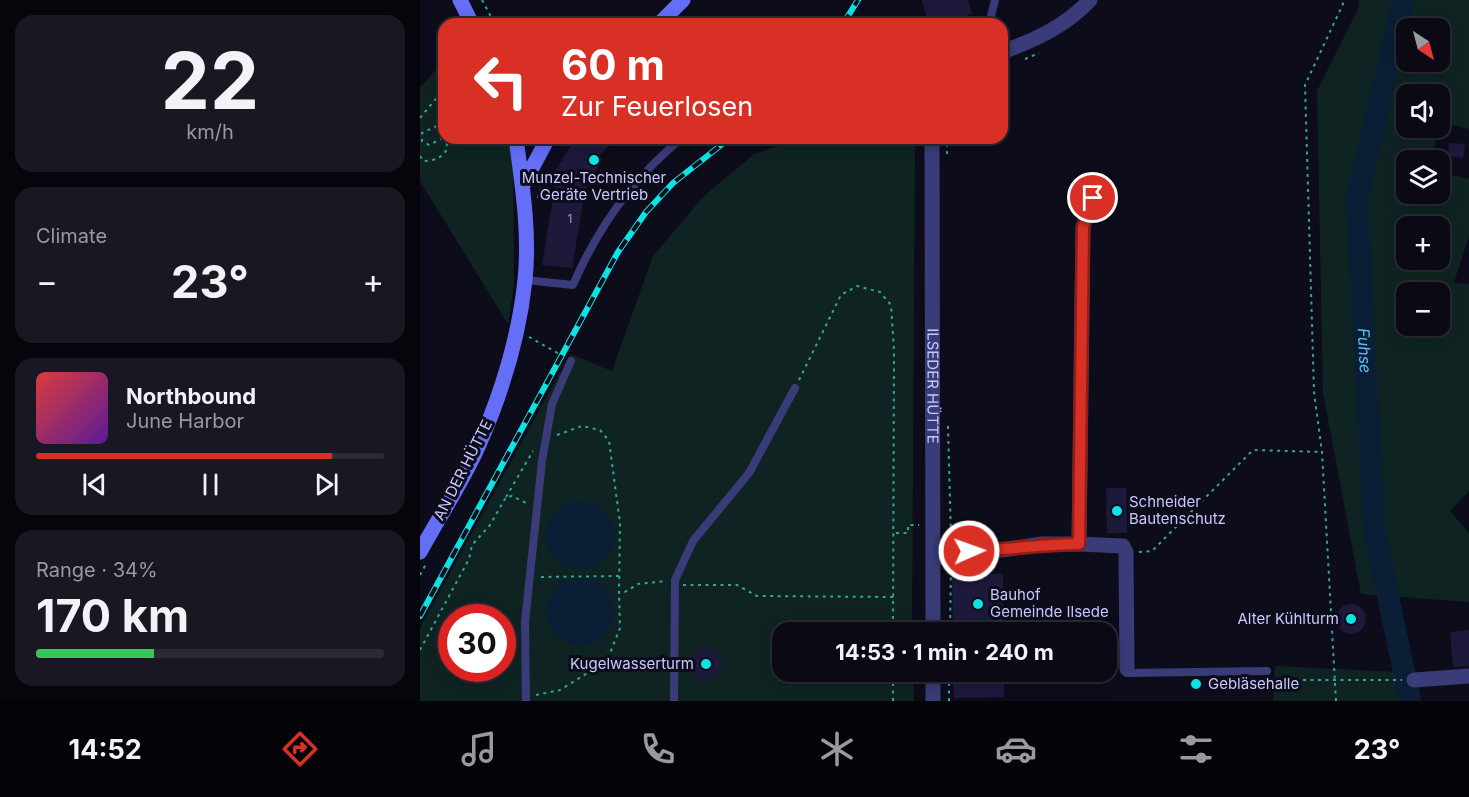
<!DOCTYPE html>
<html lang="en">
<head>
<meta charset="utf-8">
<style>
	body { margin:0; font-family:Inter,sans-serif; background:#181722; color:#f1f3f6; height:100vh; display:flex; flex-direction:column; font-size:22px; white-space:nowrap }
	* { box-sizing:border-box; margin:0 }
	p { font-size:20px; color:#999aa0 }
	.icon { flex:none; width:33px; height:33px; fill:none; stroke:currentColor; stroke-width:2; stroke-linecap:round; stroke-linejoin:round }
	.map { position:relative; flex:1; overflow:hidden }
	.side { display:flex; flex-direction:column; gap:15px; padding:15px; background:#06050b; width:420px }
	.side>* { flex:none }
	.hud { position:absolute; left:18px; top:18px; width:570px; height:126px; border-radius:18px; box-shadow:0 3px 15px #0003,0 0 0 2px #2a2a34; background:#d93025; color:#fff; overflow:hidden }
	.needle { width:39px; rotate:144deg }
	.fabs { position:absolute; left:976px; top:18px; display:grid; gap:12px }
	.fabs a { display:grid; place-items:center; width:54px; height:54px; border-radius:12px; background:#0a0914; box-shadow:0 3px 15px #0003,0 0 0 2px #2a2a34; font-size:30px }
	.speed { position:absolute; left:18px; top:604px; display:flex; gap:12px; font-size:30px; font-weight:700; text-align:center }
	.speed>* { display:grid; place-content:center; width:78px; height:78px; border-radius:50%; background:#0a0914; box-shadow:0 3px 15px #0003,0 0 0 2px #2a2a34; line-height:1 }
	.speed .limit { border:9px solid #d22; background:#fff; color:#111 }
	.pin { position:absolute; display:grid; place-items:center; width:51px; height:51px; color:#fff; margin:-26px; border:3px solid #fff; border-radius:50%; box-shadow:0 2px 6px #0007 }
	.me { position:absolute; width:66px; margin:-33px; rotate:88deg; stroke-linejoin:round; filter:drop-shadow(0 0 4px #0008) }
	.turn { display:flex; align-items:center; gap:21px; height:126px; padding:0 24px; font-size:27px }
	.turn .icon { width:78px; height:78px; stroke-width:2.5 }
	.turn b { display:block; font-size:42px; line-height:51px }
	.big { font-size:45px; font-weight:700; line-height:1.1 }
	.side .tile { flex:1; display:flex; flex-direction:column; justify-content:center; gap:9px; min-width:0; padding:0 21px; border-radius:18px; background:#181722 }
	.side .dial { align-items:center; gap:0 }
	.dial b { font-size:78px; line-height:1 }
	.song { display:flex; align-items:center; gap:18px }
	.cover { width:72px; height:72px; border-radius:9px; background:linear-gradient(135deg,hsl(0 70% 55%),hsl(270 70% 35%)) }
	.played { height:6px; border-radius:3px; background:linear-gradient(90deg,#d93025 85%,#2a2a34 85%) }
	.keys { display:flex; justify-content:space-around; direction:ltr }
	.heat { display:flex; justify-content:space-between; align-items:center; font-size:33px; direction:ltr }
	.charge { height:9px; border-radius:4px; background:linear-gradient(90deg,#34c759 34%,#2a2a34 0) }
	.trip { position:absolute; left:352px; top:622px; width:345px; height:60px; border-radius:18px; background:#0a0914; box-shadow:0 3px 15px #0003,0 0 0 2px #2a2a34; font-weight:700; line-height:60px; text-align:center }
	.menu { display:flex; height:96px; justify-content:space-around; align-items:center; background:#040408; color:#999aa0 }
	.menu .icon { width:42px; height:42px }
	.menu .selected { color:#d93025 }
	.menu b { font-size:27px; color:#f1f3f6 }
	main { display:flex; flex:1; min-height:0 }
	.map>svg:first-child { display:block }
	.green { fill:#0f2422; fill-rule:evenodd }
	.water { fill:#0a1e35 }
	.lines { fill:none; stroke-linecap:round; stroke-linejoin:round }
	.river { stroke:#0a1e35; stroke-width:22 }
	.building { fill:#1d193b }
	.path { stroke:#32a695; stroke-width:2; stroke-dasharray:3 4.5; stroke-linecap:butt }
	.lane { stroke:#393c78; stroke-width:8 }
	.street { stroke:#393c78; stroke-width:15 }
	.secondary { stroke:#646ef7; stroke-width:15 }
	.rail-casing { stroke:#0be4e5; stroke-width:6 }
	.rail { stroke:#0d0c1b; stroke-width:4; stroke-dasharray:11; stroke-linecap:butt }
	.route-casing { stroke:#8d1f18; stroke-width:15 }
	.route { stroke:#d93025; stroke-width:10 }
	.poi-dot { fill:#0be4e5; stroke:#0d0c1b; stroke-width:2 }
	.labels { text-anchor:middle; stroke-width:6; stroke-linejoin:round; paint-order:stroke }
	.number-label { font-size:12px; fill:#9f9ccc }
	.poi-label { font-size:15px; fill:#cac8fc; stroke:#0d0c1b; text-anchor:start }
	.street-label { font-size:15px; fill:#cac8fc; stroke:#0d0c1b }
	.water-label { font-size:16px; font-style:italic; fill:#5cbdf7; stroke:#0d0c1b }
</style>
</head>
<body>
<main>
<section class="side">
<div class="tile dial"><b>22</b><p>km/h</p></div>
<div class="tile"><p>Climate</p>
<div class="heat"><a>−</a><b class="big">23°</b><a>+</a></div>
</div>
<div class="tile">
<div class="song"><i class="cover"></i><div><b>Northbound</b><p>June Harbor</p></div></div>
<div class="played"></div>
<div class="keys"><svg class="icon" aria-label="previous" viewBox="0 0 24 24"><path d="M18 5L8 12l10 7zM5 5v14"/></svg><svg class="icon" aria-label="pause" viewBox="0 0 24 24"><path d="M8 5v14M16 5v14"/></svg><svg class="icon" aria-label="next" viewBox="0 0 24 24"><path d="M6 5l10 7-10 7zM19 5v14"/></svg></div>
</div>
<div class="tile"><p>Range · 34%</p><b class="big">170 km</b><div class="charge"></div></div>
</section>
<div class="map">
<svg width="1049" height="701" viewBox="0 0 1049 701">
	<rect width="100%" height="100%" fill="#0d0c1b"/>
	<!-- green -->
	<path class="green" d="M 938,0 L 1049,0 L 1049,129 L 1021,122 L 1020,124 L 1020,94 L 987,94 L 987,128 L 1019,128 L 1011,160 L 987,160 L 987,194 L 1020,194 L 1020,172 L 1049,179 L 1049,236 L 1034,283 L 1049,284 L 1049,491 L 1030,511 L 1049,533 L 1049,602 L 941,594 L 903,393 L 897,91 L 939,7 ZM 987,28 L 1020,28 L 1020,62 L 987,62 ZM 1020,226 L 1020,260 L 987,260 L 987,226 ZM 1020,292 L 1020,326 L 987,326 L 987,292 Z
		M 24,60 L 24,138 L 91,138 L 93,148 L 94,285 L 88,324 L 0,181 L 0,88 Z
		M 382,138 L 495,138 L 492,633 L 363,633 L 363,672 L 493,672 L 494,701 L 0,701 L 0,628 L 150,354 L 192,371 L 233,256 L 283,197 L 334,154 ZM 32,618 L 82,618 L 82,669 L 32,669 Z
		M 855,666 L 977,672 L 984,701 L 853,701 Z"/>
	<!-- water -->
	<path class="water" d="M126 535a34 34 0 1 1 68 0a34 34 0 1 1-68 0Z
		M126 612a34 34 0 1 1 68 0a34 34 0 1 1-68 0Z"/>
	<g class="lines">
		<!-- river -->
		<path class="river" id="s1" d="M 983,0 L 937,199 L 954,529 L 990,701"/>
	</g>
	<!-- building -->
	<path class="building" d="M 502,0 L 548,0 L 552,14 L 545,16 L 548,24 L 508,24 Z
		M 155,138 L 196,138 L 178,157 L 182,159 L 165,190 L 152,268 L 122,265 L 137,174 L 134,173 Z
		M 1029,143 L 1045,144 L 1043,158 L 1028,156 Z
		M 686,488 L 706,488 L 707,533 L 687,533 Z
		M 532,574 L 583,574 L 583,633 L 533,633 Z
		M916 619a15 15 0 1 1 30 0a15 15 0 1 1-30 0Z
		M 1049,630 L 1049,666 L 1033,667 L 1030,632 Z
		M270 664a16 16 0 1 1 32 0a16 16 0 1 1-32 0Z
		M 533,672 L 584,672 L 584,697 L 534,698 Z"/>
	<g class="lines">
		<!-- path -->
		<path class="path" d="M 62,0 L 75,24
			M 605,59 L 619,53
			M 0,118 L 24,89
			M 17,126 L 2,133 L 2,141 L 9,145 L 23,138
			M 34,138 L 41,145 L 53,138
			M 527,154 L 527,138
			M 0,156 L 3,161 C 14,161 23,158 28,147 L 17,126 L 17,118 L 24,110
			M 118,198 L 123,180
			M 109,337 L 143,356
			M 379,380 L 421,295 L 437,286 L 460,292 L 471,305 L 474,350 L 473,633
			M 528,426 L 531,537
			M 137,435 L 162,426 L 180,430 L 189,441 L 200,523 L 199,593 L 205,592 L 218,584 L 246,581
			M 86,497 L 113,451
			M 476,533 L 488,533 L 488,525 L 499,525
			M 719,552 L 732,551 L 833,450 L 902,452
			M 0,575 L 6,564
			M 121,577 L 199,576
			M 263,585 L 317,585 L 337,596 L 474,597
			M 530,633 L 531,564
			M 0,650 L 49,559 L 52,545 L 70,525 L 86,497 L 92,496 L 108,504
			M 853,680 L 982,680
			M 116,695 L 140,690 L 187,661 L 200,628 L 199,593
			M 473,701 L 473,672
			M 529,701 L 529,672
			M 916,701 L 902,452 L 894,392 L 885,85 L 923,4 L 922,0"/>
		<!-- lane -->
		<path class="lane" d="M 569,24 L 575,0
			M 105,280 L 153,285 C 178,227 213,178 262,138
			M 707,670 L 707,673 L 847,671
			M 106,701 L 105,622 L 122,461 L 132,404 L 151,361
			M 254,701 L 255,580 L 273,541 L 329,473 L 375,388"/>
		<!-- street -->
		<g class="street">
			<path d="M 582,52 C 615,40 646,26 670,0"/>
			<path id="s2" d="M 512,138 L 513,633"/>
			<path d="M 659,544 L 703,546 L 706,552 L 707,669"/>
			<path d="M 513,551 L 582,550 L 622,544 L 659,544 L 663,227 L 673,198"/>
			<path d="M 513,672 L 513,701"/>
			<path d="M 994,680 L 1049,676"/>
		</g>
		<!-- secondary -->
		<path class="secondary" d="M 40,0 L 52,24
			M 239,24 L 263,0
			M 103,185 L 128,138
			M 0,552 C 19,517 42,483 58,447 C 81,395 99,337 105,280 C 110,233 102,184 96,138"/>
		<!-- rail casing -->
		<g class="rail-casing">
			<path id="rail" d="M 423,24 L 438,0
				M 0,616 L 198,252 L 226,212 L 253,183 L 310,138"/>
		</g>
		<!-- rail -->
		<use href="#rail" class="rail"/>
	</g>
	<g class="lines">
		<!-- route casing -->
		<g class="route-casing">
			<path id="route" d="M 549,551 C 586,550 622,544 659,544 L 663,227 L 673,198"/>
		</g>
		<!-- route -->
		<use href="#route" class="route"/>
	</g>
	<!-- markers -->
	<g class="poi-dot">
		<circle cx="174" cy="160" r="6"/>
		<circle cx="697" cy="511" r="6"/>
		<circle cx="558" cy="604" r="6"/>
		<circle cx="931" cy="619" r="6"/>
		<circle cx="286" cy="664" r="6"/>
		<circle cx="776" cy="684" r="6"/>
	</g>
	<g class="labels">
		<!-- number labels -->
		<g class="number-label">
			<text x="150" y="223">1</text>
		</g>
		<!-- poi labels -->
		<g class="poi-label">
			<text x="174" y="183" text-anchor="middle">Munzel-Technischer<tspan x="174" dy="17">Geräte Vertrieb</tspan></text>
			<text x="709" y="507">Schneider<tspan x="709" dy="17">Bautenschutz</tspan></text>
			<text x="570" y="600">Bauhof<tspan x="570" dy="17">Gemeinde Ilsede</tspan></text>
			<text x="919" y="624" text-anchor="end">Alter Kühlturm</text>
			<text x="274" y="669" text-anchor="end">Kugelwasserturm</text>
			<text x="788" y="689">Gebläsehalle</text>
		</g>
		<!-- street labels -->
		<g class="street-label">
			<text dy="5" stroke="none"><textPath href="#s2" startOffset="248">ILSEDER HÜTTE</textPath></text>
			<text transform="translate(43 470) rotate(-63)" y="5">AN DER HÜTTE</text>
		</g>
		<!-- water labels -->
		<g class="water-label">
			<text dy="6" stroke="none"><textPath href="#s1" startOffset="356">Fuhse</textPath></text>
		</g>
	</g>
</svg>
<div class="fabs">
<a><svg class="needle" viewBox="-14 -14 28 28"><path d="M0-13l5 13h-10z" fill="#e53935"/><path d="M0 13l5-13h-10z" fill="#999aa0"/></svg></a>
<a><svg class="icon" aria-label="sound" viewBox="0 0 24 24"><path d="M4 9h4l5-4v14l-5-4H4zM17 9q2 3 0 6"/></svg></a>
<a><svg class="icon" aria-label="layers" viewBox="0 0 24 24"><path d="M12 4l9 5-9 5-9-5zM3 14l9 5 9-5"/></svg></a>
<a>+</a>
<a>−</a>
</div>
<div class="speed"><div class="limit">30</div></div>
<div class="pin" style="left:673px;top:198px;background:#d93025"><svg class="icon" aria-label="arrive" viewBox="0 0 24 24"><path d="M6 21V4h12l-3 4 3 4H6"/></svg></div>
<svg class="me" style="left:549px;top:551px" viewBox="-20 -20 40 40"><circle r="17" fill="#d93025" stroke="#fff" stroke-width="3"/><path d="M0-11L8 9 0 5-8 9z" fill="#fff"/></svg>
<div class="trip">14:53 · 1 min · 240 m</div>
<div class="hud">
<div class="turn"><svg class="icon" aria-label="left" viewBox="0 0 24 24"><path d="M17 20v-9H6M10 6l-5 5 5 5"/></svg><div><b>60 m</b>Zur Feuerlosen</div></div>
</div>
</div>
</main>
<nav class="menu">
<b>14:52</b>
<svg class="icon selected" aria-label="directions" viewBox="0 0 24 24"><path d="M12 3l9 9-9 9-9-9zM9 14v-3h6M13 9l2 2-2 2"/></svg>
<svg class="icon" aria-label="music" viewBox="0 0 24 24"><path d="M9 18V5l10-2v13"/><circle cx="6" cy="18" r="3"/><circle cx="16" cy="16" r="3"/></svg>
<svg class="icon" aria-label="phone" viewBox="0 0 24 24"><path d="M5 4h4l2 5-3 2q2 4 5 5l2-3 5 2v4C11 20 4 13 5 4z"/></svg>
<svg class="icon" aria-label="climate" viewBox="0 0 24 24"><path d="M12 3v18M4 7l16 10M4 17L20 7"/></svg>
<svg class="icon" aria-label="car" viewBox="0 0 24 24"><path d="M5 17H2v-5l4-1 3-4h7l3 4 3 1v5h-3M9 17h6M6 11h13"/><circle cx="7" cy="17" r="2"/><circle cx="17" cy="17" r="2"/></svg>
<svg class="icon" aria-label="filters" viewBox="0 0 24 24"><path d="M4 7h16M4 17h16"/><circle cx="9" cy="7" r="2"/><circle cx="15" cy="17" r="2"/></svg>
<b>23°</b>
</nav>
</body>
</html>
